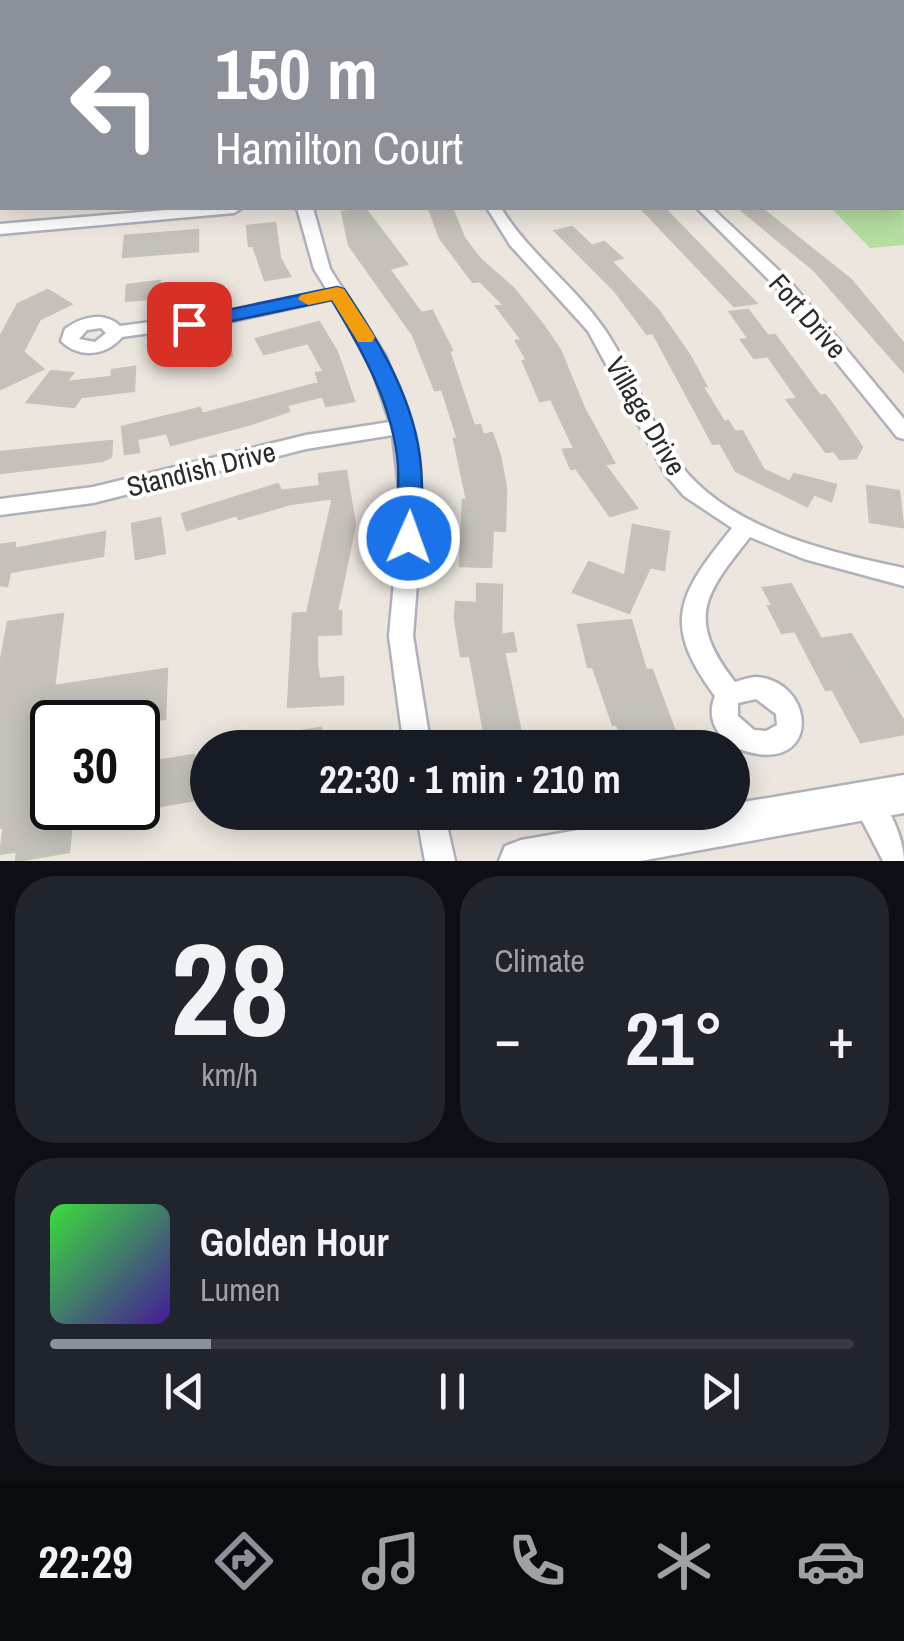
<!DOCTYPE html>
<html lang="en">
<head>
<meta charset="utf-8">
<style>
	body { margin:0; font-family:"Archivo Narrow",sans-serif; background:#20242c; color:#f1f3f6; height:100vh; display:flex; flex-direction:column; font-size:38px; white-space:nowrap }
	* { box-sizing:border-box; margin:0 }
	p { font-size:32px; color:#9ea1a6 }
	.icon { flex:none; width:55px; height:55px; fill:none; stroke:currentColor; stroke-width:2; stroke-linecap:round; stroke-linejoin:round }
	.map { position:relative; height:861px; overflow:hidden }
	.sheet { display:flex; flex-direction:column; gap:15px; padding:15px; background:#0d0f14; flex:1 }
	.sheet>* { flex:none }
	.guide { position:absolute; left:0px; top:0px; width:905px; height:210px; box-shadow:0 5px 25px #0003; background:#8c9099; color:#fff; overflow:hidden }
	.speed { position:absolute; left:30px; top:700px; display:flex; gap:20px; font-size:50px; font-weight:700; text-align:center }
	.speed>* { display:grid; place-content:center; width:130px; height:130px; border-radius:50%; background:#171b24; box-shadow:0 5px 25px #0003; line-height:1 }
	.speed .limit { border:5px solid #111; border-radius:15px; background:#fff; color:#111 }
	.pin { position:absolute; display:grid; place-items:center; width:85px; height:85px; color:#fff; margin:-42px; border-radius:20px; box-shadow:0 5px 15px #0006 }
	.me { position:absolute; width:110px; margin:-55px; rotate:2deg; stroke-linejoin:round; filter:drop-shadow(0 0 8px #0008) }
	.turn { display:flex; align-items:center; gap:35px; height:210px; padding:0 50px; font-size:45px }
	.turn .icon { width:130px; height:130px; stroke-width:2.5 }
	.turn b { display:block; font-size:70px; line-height:85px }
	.big { font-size:75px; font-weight:800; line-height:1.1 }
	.sheet .card { flex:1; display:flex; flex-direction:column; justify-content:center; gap:15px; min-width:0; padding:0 35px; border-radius:40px; background:#20242c }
	.sheet .dial { align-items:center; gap:0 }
	.dial b { font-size:130px; line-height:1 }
	.song { display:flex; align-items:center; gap:30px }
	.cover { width:120px; height:120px; border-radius:15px; background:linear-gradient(135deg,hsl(120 70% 55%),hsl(260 70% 35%)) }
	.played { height:10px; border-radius:5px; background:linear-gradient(90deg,#8c9099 20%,#363941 20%) }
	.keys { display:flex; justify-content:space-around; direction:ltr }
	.heat { display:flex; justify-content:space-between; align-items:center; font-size:55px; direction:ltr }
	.sheet .tiles { flex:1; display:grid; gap:15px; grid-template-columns:1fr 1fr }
	.card:last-child { grid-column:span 2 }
	.trip { position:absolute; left:190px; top:730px; width:560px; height:100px; border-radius:50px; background:#171b24; box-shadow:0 5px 25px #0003; font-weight:800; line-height:100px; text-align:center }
	.tabs { display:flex; height:160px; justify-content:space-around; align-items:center; background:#090b0e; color:#9ea1a6 }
	.tabs .icon { width:70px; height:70px }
	.tabs .on { color:#8c9099 }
	.tabs b { font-size:45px; color:#f1f3f6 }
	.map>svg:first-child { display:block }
	.green { fill:#b5dea0 }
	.building { fill:#c5c0ba; stroke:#c7c2b8; stroke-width:2.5 }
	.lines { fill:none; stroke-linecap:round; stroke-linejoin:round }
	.street-casing { stroke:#afb1bb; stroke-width:5 }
	.secondary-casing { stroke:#afb1bb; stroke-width:5 }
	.street { fill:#fff; fill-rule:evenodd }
	.secondary { fill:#fff; fill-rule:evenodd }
	.route { fill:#1a73e8; stroke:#114b97; stroke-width:2.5 }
	.slow { fill:#f59e0b }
	.labels { text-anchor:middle; stroke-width:8; stroke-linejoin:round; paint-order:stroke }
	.street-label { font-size:28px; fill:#2b2b2b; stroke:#fff }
</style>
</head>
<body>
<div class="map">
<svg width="904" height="861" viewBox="0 0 904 861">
	<rect width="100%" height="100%" fill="#ece6df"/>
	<!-- green -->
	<path class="green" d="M 903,105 L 904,245 L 870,248 L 831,208 L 902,208 Z"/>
	<!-- building -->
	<path class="building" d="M 429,208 L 452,208 L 464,238 L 480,259 L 514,289 L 543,325 L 560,350 L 584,408 L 614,463 L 604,464 L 637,508 L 610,516 L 576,468 L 571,469 L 563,450 L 574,448 L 551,399 L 540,401 L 523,361 L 527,360 L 516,341 L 522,340 L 496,306 L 504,305 L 480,281 L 473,282 L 440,238 Z
		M 641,208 L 664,208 L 756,303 L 734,306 Z
		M 739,208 L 761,208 L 851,280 L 904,344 L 904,372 L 814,270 Z
		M 366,210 L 407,264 L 389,269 L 421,313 L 432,311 L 452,350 L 449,351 L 474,426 L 480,425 L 483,435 L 492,433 L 500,456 L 506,488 L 505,531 L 493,530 L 491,567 L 460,566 L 463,500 L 467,500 L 454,439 L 458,439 L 442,389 L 435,390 L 413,335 L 349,245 L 342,212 Z
		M 275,223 L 280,258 L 290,276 L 265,280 L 253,245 L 249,246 L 247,226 Z
		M 572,227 L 592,246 L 604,242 L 622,258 L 611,261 L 658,310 L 690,356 L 706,386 L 702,386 L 724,422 L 728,421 L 735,432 L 742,431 L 764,470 L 790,482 L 794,474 L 836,485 L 831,501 L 814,494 L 807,506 L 736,471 L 720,443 L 713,444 L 653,333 L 647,334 L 615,291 L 555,231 Z
		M 198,230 L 198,251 L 123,257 L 125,236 Z
		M 160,281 L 160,298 L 126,301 L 127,285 Z
		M 48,290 L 71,304 L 40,319 L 23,352 L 43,369 L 0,389 L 0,337 L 18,304 Z
		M 748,310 L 768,336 L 775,335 L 820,396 L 825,395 L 835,408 L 862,447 L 856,458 L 840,459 L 834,451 L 826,452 L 787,400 L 798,399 L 768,356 L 754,358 L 741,340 L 749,339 L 730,312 Z
		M 319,322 L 337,352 L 354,401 L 326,406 L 323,396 L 287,405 L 289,411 L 251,424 L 171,445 L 167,433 L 137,439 L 139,452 L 125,454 L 122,427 L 200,408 L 202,414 L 319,383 L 316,373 L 324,372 L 308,343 L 264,354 L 256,339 Z
		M 229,343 L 232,356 L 194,364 L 190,350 Z
		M 135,367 L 134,391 L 81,397 L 74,407 L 27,402 L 51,371 L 73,373 L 66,382 L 112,377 L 112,370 Z
		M 112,441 L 111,457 L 102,461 L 0,473 L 0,452 Z
		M 346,471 L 355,525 L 337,611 L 341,611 L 341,634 L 317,635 L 317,664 L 319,679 L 343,677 L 343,704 L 288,707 L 293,614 L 307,613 L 333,498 L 290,504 L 239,519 L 237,515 L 187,530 L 182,514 L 278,484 L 281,491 L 320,486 L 319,474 Z
		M 867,486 L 899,491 L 903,527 L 870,522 Z
		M 160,518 L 165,553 L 136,559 L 132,524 Z
		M 633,525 L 669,532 L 664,570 L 650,567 L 629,613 L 573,592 L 589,562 L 625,576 Z
		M 105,532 L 103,556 L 10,572 L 7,586 L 0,585 L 0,545 L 15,543 L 14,549 Z
		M 477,584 L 502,585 L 501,635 L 513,633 L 516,651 L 504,652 L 524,748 L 487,748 L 470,656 L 461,656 L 455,619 L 456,602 L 477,603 Z
		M 791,584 L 821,639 L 851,634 L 904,722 L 904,734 L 861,742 L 832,689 L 826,690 L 795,631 L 782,633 L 768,606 L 772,605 L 763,588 Z
		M 63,614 L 54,686 L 167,669 L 165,719 L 140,722 L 52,722 L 52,808 L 102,808 L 103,816 L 72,821 L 69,852 L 16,861 L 17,851 L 0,854 L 4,827 L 0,828 L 0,665 L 8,622 Z
		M 631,620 L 646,670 L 652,670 L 681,748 L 625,748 L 617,724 L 613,725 L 593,667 L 588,667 L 578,625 Z
		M 321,728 L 323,748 L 252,748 L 251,739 Z
		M 194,755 L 194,800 L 138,810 L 138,764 Z"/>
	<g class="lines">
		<!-- street casing -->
		<g class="street-casing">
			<path id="street" d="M 148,0 L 158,0 L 158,2 L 148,2 Z
				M 475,0 L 500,0 L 501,2 L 477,2 Z
				M 189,208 L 242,208 L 234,213 L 0,234 L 0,224 Z
				M 297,208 L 313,208 L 330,269 L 386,357 L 412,427 L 423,505 L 413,636 L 431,748 L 404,748 L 389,636 L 401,505 L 393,435 L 306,449 L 93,503 L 0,515 L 0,499 L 93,487 L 306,435 L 390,422 L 368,357 L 332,299 L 228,322 L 122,337 C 106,356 79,359 61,341 L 65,329 C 81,317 104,311 120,326 L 228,312 L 327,290 L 314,269 ZM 101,328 L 106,333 L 95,342 L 79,339 L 87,330 Z
				M 487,208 L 501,208 C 529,254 574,285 605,330 C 633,372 649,422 679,463 C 728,529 828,552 904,568 L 904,586 L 804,559 L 750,537 C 705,594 685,618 735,682 C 741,680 751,677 757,677 C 813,682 820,763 758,754 C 746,752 731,747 723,738 C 711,725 709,711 715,696 C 660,622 679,594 732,528 L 684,496 L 666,475 L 588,331 L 510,245 ZM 756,699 L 776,714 L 777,725 L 766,731 L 754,730 L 738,716 L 738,703 Z
				M 697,208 L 712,208 L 788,279 L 904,419 L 904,439 L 897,437 L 776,287 Z
				M 866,788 C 887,796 904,839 904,861 L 883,861 L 852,801 L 856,792 Z
				M 416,812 L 444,812 L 455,861 L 425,861 Z"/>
		</g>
		<!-- secondary casing -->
		<g class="secondary-casing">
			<path id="secondary" d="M 2,93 L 2,112 L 0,113 L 0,94 Z
				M 904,775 L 904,813 L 640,861 L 499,861 L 505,846 L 521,840 L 681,812 L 732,812 L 732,804 Z"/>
		</g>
		<!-- street -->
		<use href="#street" class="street"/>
		<!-- secondary -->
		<use href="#secondary" class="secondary"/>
	</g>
	<!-- route -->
	<path class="route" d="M 337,287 L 344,289 C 379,341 416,402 421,467 C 423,490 422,514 422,538 L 418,544 L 400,544 L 396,538 C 397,514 399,490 398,467 C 394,406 362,350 332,300 L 189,330 L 179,324 L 189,318 Z"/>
	<!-- slow -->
	<path class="slow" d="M 337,287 L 344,289 L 375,337 L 372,342 L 358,342 L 332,300 L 308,305 L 298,299 L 301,295 Z"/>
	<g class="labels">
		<!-- street labels -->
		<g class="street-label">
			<text transform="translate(808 316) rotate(49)" y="10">Fort Drive</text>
			<text transform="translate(646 416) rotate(60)" y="10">Village Drive</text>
			<text transform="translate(201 469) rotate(-14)" y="10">Standish Drive</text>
		</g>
	</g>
</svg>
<div class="speed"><div class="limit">30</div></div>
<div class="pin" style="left:189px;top:324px;background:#d93025"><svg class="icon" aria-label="arrive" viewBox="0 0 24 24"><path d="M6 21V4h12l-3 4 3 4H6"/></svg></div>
<svg class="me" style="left:409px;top:538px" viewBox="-20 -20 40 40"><circle r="17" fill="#1a73e8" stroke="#fff" stroke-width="3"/><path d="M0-11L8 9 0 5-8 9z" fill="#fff"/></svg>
<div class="trip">22:30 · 1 min · 210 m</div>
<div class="guide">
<div class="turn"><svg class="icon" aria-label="left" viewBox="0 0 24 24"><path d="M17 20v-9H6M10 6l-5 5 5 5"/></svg><div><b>150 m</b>Hamilton Court</div></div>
</div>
</div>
<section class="sheet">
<div class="tiles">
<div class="card dial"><b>28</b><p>km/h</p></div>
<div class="card"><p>Climate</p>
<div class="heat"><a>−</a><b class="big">21°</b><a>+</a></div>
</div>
<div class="card">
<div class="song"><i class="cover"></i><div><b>Golden Hour</b><p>Lumen</p></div></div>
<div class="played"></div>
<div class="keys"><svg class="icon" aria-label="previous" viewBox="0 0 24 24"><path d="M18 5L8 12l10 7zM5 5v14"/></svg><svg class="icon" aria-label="pause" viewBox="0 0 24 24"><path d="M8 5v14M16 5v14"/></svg><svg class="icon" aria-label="next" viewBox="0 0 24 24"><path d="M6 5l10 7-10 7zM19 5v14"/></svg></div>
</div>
</div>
</section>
<nav class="tabs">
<b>22:29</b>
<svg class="icon on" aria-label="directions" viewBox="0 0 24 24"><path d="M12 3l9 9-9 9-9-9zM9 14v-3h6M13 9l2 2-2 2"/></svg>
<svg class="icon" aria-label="music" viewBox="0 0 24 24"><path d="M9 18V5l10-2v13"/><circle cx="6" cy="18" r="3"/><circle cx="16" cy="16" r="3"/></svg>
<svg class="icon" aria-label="phone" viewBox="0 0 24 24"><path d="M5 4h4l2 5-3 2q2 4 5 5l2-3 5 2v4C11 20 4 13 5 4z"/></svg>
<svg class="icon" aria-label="climate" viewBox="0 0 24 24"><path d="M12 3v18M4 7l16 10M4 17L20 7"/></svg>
<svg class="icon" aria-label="car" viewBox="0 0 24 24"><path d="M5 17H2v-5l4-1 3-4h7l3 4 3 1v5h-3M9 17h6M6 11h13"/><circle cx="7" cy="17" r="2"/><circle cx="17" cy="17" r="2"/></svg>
</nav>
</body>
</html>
